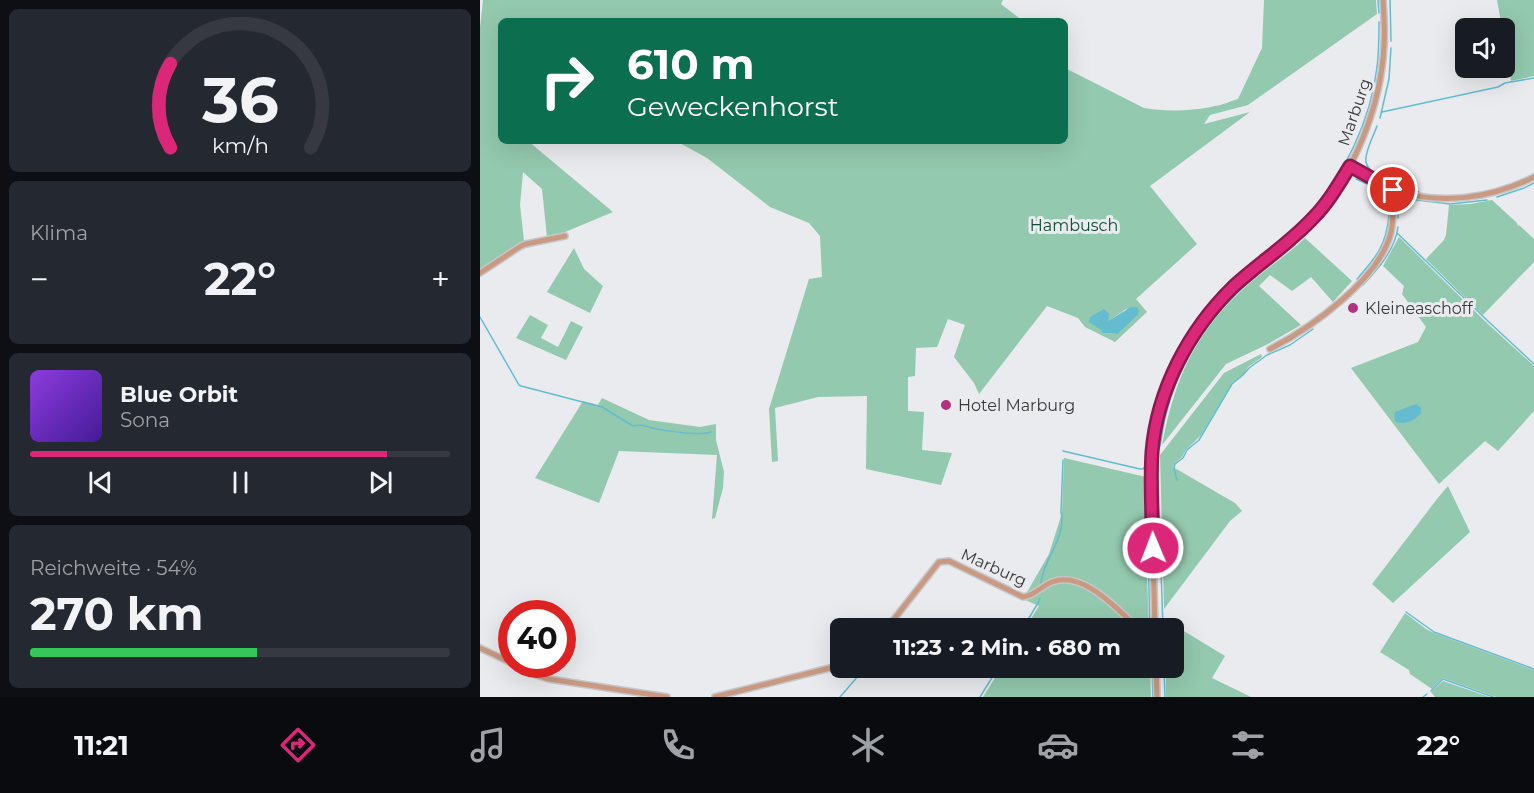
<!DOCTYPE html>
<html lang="de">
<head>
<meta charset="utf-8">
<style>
	body { margin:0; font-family:Montserrat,sans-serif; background:#242831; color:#f1f3f6; height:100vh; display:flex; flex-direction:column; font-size:22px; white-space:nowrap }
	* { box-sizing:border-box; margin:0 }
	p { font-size:20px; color:#9ea1a6 }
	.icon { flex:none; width:33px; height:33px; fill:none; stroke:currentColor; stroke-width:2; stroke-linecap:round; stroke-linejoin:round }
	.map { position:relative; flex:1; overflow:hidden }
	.sheet { display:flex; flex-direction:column; gap:9px; padding:9px; background:#0d0f14; width:480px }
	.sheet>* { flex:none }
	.guide { position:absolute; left:18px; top:18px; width:570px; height:126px; border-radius:9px; box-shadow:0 6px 24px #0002; background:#0b6e4f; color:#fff; overflow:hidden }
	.buttons { position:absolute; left:975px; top:18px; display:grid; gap:12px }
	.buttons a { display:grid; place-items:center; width:60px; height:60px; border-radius:9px; background:#171b24; box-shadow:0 6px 24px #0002; font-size:30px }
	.speed { position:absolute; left:18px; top:600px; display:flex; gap:12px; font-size:30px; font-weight:700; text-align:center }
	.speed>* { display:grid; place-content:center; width:78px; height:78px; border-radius:50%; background:#171b24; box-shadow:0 6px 24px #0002; line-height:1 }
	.speed .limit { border:9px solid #d22; background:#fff; color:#111 }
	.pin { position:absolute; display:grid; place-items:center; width:51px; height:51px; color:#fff; margin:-26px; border:3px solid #fff; border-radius:50%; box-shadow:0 2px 6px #0007 }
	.me { position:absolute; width:66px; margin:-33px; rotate:359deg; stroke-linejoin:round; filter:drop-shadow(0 0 4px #0008) }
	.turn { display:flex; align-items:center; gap:21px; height:126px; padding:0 30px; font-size:27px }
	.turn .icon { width:78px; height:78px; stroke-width:2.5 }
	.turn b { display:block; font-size:42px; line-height:51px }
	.big { font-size:45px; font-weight:700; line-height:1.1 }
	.sheet .tile { flex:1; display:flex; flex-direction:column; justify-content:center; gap:9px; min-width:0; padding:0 21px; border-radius:9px; background:#242831 }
	.sheet .dial { align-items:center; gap:0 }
	.dial svg { height:156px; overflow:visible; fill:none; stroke:#363941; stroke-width:7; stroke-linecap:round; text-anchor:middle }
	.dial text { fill:#f1f3f6; stroke:none }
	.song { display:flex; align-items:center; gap:18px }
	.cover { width:72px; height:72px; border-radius:9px; background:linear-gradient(135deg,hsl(270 70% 55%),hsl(260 70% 35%)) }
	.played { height:6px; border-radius:3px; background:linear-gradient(90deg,#db2777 85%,#363941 85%) }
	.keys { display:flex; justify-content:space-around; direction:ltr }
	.heat { display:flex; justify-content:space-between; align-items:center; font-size:33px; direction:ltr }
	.charge { height:9px; border-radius:4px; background:linear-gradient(90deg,#34c759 54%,#363941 0) }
	.trip { position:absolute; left:350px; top:618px; width:354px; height:60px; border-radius:9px; background:#171b24; box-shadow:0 6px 24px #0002; font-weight:700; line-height:60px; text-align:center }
	.tabs { display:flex; height:96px; justify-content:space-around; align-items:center; background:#090b0e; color:#9ea1a6 }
	.tabs .icon { width:42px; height:42px }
	.tabs .active { color:#db2777 }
	.tabs b { font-size:27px; color:#f1f3f6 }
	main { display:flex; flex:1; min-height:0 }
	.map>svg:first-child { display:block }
	.green { fill:#93c9ae; fill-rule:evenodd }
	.water { fill:#64bcd0 }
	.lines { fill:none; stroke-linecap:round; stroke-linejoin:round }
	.stream { stroke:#64bcd0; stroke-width:1.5 }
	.minor-casing { stroke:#c6c7ca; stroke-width:8 }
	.minor { stroke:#c99981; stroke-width:5 }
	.route-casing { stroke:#8e194d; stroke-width:15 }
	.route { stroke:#db2777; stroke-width:10 }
	.poi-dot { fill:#b2327f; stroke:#e9ebee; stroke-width:2 }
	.labels { text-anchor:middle; stroke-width:6; stroke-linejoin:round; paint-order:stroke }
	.street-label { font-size:16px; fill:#39393a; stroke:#e9ebee }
	.park-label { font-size:16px; fill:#124d35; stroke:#e9ebee }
	.poi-label { font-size:16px; fill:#39393a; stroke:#e9ebee; text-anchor:start }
</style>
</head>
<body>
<main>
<section class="sheet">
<div class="tile dial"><svg viewBox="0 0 100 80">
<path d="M14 69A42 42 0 1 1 86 69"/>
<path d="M14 69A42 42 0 0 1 14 26" stroke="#db2777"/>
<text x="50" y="56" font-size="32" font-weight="700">36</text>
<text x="50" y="72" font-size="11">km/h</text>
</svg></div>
<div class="tile"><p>Klima</p>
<div class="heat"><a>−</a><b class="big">22°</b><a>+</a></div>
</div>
<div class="tile">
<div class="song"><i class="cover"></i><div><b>Blue Orbit</b><p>Sona</p></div></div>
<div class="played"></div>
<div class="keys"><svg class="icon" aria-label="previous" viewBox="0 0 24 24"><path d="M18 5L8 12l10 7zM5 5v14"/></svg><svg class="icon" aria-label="pause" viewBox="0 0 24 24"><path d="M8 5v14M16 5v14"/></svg><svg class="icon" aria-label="next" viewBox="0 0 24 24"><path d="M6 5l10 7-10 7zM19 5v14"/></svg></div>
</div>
<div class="tile"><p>Reichweite · 54%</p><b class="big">270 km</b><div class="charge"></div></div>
</section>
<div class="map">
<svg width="1054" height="697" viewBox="0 0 1054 697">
	<rect width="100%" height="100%" fill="#e9ebee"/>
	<!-- green -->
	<path class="green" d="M 3,0 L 523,0 L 521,4 L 543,21 L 21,21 L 21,141 L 48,141 L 133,212 L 85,232 L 67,237 L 62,189 L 43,172 L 40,205 L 44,241 L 0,271 L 0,27 Z
		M 784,0 L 896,0 L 897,14 L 768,105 L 730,115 L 724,124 L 770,112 L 670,186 L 717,244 L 656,299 L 667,312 L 635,342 L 605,327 L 598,318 L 567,306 L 499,394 L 494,383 L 474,357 L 485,325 L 468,319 L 457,347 L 436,348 L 435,376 L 428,377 L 428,411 L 444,412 L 442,450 L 472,453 L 461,485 L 386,469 L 387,396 L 338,397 L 295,408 L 298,461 L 292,462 L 289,409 L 329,279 L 342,277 L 340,236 L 329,223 L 290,207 L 227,158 L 196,141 L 585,141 L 585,68 L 664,108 C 684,112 715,111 735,106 C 743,105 751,101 758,99 L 782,48 ZM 646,309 L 657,316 L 638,334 L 622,333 L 621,330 L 627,322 Z
		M 1017,0 L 1054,0 L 1054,76 L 1031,81 L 1025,45 L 1024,28 L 1022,28 Z
		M 1012,200 L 1037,223 L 1038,226 L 1039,225 L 1054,239 L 1054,262 L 1003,315 L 946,259 L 964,240 L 966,235 L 969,205 L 990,204 Z
		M 919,237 L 1008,324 L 1054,366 L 1054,411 L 1018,451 L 1005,441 L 959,484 L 871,368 L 938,342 L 946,327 L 922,294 L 924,286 L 903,266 Z
		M 825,238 L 872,281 L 853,302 L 831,277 L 812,291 L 790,275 L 779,286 L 821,325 L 788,344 L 746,364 L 682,445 C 694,382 713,336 761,291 C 781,272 805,257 825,238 Z
		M 94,248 L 104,269 L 123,286 L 110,313 L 67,292 Z
		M 50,315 L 68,325 L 61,338 L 78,347 L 91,321 L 103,327 L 86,360 L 36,338 Z
		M 781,354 L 782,357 L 768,367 L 763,375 L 752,383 L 721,435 L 706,450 L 702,457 L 695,463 L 693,467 L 755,503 L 762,511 L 750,521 L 684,609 L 680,455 L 744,373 Z
		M 122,398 L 169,420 L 220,427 L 236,424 L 236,440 L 244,472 L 243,488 L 235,518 L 232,519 L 237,455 L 139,451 L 119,503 L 55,478 L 103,401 L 118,405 Z
		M 584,458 L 666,477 L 665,527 L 669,628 L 545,628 L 559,606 L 543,599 L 569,554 L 582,513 Z
		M 968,486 L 990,532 L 913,603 L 892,584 L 957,499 Z
		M 925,613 L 946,629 L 954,633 L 1054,670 L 1054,697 L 1016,697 L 963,678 L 952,689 L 930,674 L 929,670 L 900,652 Z
		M 684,619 L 745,656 L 732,678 L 771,697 L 686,697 L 686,668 L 693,668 L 693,628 L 684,628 Z
		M 521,668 L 670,668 L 671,697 L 503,697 Z
		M 963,681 L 1009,697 L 955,697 L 951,692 Z"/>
	<!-- water -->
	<path class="water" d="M 651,307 L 657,307 L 659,311 L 657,316 L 638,334 L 622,333 L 621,330 L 609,322 L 610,317 L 624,309 L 629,314 L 628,321 Z
		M 936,404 L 941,408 L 941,413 C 934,421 926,425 916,422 L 914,416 L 915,412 Z"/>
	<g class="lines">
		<!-- stream -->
		<path class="stream" d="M 898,0 L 899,13
			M 910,0 L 911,41
			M 902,112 L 1018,87 L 1025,83 L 1054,78
			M 900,118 L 909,79 L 911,48
			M 897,126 C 894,135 884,153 886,162 C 889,178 926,188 939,192
			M 876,179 L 907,193 L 909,198 L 910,208
			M 1017,197 L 1044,188 L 1054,183
			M 918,218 L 918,200 L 920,198 L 970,204 L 1007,200
			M 917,233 L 1010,323 L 1054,364
			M 877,279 C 897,256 906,246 909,215
			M 883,285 C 898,269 915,250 918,227
			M 0,317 L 39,385 L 41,386 L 122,407 L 153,426 C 161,424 165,426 172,428 C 186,431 218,436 231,432
			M 680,446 C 682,435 683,425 686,414 C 697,368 724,325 758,292 C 776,275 796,260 815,245
			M 583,451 L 660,469 L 663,469 L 666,465 C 668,410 690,351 725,310 C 737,296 750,283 764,271 C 786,252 811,237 830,215 C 864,175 891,120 897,67 C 899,52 899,37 899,22
			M 678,456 L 678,480 L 683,628
			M 666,478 L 670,628
			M 697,480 L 694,468 L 695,464 L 703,458 L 707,450 L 719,440 L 752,384 L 763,375 L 769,368 L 787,355 L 810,345 L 833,329
			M 561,585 C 562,560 587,538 581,512 L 583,460
			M 926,612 L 954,632 L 1054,669
			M 543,628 L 558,603 L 560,598
			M 672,668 L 673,697
			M 684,668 L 685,697
			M 951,691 L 963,679 L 1013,697
			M 360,697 L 385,668
			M 500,697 L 518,668
			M 943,697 L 947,694"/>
		<!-- minor casing -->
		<g class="minor-casing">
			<path id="minor" d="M 870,166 C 884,174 899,184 914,190 C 960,206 1012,198 1054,177
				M 0,273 L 41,246 L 46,244 L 85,236
				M 790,349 C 831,328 900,279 911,232 C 914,218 913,204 913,190
				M 407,628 L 459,562 L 469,561 L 543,597 C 555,596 561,586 572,582 C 603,570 637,609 658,628
				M 675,628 L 671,474 C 672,456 673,438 677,420 C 689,369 717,319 756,284 C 781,262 809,243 832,219 C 874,176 901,105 904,46 C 905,30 904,15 903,0
				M 0,648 L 32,663
				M 34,664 L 56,675 L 69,679 L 187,697
				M 676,668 L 677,697
				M 235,697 L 350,668 L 360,664"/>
		</g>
		<!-- minor -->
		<use href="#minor" class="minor"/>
	</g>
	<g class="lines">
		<!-- route casing -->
		<g class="route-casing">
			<path id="route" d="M 673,548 C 672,516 670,484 672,452 C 677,390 709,330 753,287 C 779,263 809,244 833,218 C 848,203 859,184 870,166 L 913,190"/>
		</g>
		<!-- route -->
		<use href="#route" class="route"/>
	</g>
	<!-- markers -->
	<g class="poi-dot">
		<circle cx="873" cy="308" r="6"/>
		<circle cx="466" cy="405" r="6"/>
	</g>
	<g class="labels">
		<!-- street labels -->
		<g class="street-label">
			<text transform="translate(874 112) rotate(-71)" y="6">Marburg</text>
			<text transform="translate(514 567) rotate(24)" y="6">Marburg</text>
		</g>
		<!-- park labels -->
		<g class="park-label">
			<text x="594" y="231">Hambusch</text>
		</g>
		<!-- poi labels -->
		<g class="poi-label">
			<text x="885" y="314">Kleineaschoff</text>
			<text x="478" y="411">Hotel Marburg</text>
		</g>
	</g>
</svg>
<div class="buttons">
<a><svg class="icon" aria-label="sound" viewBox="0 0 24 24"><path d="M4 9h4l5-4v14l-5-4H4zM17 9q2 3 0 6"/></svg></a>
</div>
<div class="speed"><div class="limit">40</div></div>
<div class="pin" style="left:913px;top:190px;background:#d93025"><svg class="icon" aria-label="arrive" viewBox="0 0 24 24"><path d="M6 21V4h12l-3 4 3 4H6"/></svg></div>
<svg class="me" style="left:673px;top:548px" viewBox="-20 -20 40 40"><circle r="17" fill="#db2777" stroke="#fff" stroke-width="3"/><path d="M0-11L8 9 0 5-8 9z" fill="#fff"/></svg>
<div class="trip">11:23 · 2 Min. · 680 m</div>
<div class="guide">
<div class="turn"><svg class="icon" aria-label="right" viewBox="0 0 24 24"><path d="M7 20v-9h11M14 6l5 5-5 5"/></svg><div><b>610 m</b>Geweckenhorst</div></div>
</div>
</div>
</main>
<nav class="tabs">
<b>11:21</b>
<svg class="icon active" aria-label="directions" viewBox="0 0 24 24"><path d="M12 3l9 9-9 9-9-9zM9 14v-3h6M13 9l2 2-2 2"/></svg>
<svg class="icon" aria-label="music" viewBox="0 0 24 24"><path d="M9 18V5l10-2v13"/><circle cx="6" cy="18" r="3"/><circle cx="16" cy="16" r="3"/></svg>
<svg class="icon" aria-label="phone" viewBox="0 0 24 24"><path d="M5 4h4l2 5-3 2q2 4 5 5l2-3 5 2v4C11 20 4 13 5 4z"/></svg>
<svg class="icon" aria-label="climate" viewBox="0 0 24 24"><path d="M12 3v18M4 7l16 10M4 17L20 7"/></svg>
<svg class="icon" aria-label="car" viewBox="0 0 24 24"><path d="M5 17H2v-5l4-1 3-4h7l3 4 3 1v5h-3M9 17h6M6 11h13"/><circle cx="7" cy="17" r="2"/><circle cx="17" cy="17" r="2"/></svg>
<svg class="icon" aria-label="filters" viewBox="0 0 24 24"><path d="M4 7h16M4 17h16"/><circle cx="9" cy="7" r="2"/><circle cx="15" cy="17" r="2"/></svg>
<b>22°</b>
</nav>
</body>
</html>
